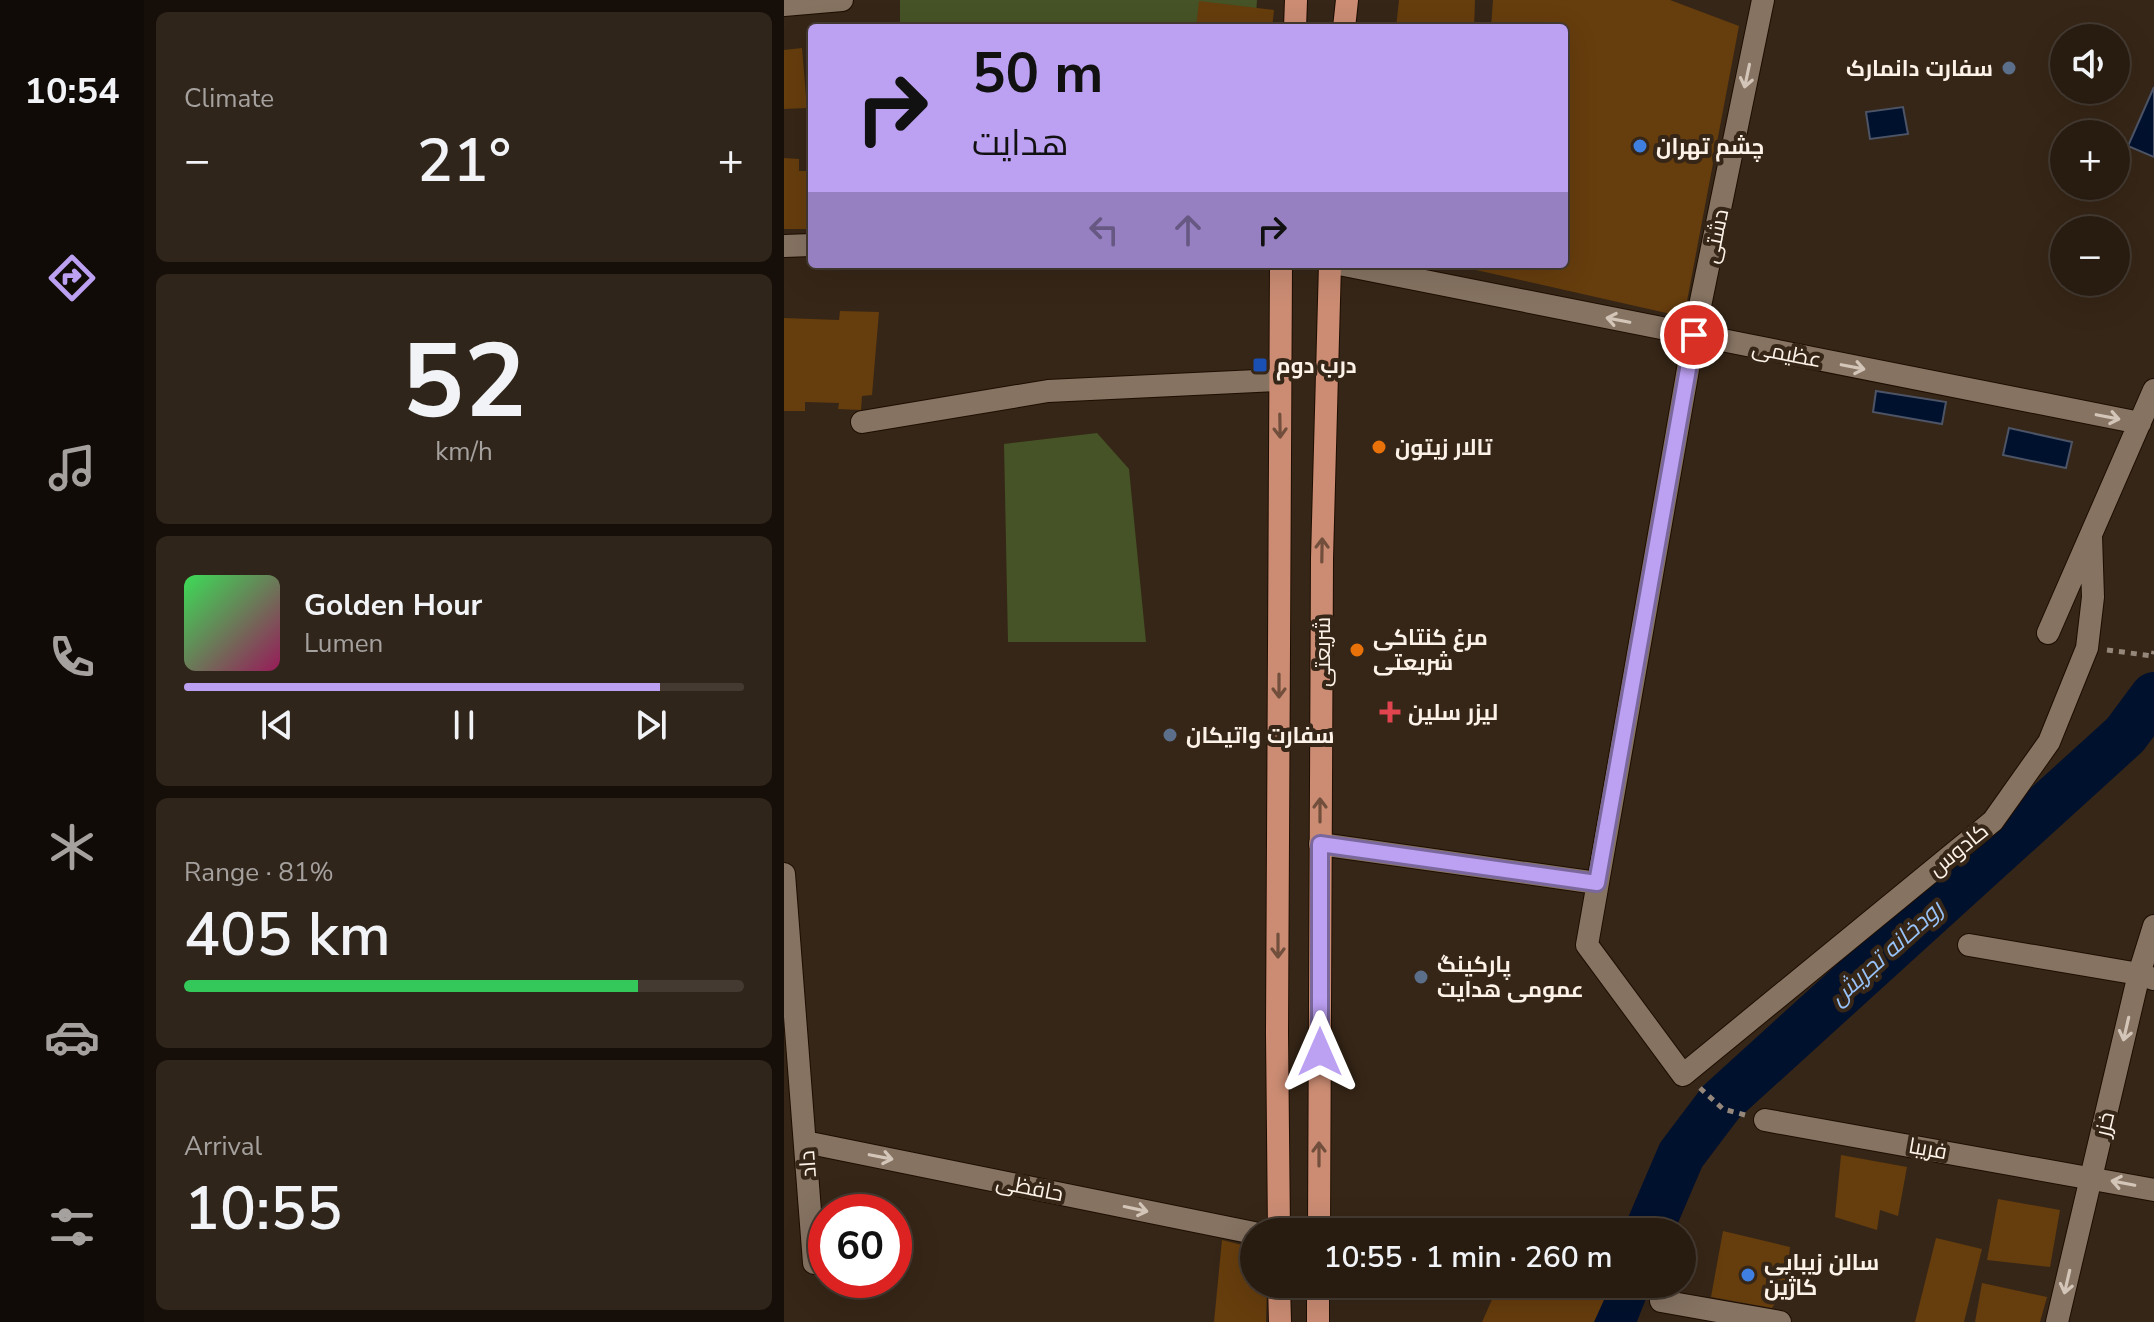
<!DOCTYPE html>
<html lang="en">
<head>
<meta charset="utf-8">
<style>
	body { margin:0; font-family:"Nunito Sans",Cairo,sans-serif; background:#30251a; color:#f1f3f6; height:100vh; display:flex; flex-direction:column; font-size:30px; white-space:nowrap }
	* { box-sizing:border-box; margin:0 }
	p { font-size:26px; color:#a5a19f }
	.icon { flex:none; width:44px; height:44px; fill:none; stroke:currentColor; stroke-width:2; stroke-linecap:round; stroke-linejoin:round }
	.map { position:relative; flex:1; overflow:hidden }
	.details { display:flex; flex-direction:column; gap:12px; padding:12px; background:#160f09; width:640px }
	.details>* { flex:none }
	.hud { position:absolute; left:24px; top:24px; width:760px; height:244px; border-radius:8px; box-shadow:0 8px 32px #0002,0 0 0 2px #443a31; background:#bca0f2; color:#111; overflow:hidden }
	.tools { position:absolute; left:1266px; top:24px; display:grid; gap:16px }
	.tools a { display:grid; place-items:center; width:80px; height:80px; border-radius:50%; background:#281c11; box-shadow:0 8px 32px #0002,0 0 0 2px #443a31; font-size:40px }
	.speed { position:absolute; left:24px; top:1194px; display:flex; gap:16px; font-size:40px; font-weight:700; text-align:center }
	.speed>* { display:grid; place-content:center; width:104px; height:104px; border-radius:50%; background:#281c11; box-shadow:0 8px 32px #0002,0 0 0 2px #443a31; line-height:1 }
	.speed .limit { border:12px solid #d22; background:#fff; color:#111 }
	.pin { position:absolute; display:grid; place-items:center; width:68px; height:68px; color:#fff; margin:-34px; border:4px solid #fff; border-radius:50%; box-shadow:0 2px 8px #0007 }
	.me { position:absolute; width:88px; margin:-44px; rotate:0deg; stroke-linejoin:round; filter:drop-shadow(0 0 6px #0008) }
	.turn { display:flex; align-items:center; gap:28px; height:168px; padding:0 32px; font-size:36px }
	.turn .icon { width:104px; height:104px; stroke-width:2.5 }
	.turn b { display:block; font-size:56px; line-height:68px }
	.lanes { display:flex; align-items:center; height:76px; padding:0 32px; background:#0003; justify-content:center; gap:40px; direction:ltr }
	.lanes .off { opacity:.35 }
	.big { font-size:60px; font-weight:600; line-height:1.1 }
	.details .card { flex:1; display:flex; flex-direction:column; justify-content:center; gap:12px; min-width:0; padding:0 28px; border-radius:12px; background:#30251a }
	.details .dial { align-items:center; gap:0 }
	.dial b { font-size:104px; line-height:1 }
	.song { display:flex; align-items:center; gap:24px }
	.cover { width:96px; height:96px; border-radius:12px; background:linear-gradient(135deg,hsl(130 70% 55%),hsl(330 70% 35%)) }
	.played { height:8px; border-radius:4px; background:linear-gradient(90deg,#bca0f2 85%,#443a31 85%) }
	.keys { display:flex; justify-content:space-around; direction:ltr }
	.heat { display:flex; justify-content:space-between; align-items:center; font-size:44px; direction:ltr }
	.charge { height:12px; border-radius:6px; background:linear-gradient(90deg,#34c759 81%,#443a31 0) }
	.trip { position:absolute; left:456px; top:1218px; width:456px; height:80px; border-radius:40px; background:#281c11; box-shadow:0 8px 32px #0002,0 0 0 2px #443a31; font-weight:600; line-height:80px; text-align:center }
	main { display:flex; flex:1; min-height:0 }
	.dock { display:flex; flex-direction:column; width:144px; justify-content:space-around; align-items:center; background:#100b07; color:#a5a19f }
	.dock .icon { width:56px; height:56px }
	.dock .current { color:#bca0f2 }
	.dock b { font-size:36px; color:#f1f3f6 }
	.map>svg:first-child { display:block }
	.green { fill:#455326 }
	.water { fill:#00112e; stroke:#4c5466; stroke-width:2 }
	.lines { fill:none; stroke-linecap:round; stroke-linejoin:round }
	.river { stroke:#00112e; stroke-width:48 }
	.building { fill:#663d0d }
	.minor-casing { stroke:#1d0e02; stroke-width:24 }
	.tertiary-casing { stroke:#1d0e02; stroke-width:24 }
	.primary-casing { stroke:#1d0e02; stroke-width:24 }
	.path { stroke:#95887b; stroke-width:5; stroke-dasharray:6 6; stroke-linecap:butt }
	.minor { stroke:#867362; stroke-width:22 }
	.tertiary { stroke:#867362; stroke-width:22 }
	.primary { stroke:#cb8c73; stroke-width:22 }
	.oneway { stroke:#d3c6b9 }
	.oneway2 { stroke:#724f3c }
	.route-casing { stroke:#7a689d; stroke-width:20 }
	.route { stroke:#bca0f2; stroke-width:14 }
	.service-dot { fill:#5c6f8a; stroke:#362617; stroke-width:3 }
	.shop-dot { fill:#3f7fe0; stroke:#362617; stroke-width:3 }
	.transit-dot { fill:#1a4fb4; stroke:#362617; stroke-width:3 }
	.food-dot { fill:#e8710a; stroke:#362617; stroke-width:3 }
	.health-dot { fill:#e0444e; stroke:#362617; stroke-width:3 }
	.labels { text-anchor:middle; stroke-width:8; stroke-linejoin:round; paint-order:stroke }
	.poi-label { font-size:22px; font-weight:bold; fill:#fdf2e8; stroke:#362617; text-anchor:start }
	.street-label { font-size:22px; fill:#fdf2e8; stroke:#362617 }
	.water-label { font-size:24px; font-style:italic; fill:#97c2f8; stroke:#362617 }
</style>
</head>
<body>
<main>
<nav class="dock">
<b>10:54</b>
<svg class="icon current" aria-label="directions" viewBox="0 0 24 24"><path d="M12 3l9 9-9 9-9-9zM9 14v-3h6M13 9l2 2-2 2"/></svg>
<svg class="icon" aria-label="music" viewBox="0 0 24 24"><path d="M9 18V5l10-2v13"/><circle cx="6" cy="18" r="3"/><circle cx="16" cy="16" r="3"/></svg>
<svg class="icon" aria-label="phone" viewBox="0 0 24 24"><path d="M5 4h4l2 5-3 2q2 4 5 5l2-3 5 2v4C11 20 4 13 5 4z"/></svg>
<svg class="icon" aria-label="climate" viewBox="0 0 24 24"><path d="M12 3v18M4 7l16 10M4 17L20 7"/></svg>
<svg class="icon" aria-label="car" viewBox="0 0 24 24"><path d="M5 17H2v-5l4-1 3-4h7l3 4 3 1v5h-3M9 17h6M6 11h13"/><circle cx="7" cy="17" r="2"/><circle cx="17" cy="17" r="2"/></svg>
<svg class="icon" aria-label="filters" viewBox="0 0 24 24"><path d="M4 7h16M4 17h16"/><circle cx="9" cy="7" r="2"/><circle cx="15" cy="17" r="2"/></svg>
</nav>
<section class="details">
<div class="card"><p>Climate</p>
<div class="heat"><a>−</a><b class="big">21°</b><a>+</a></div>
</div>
<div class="card dial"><b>52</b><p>km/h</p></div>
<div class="card">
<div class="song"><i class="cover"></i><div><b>Golden Hour</b><p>Lumen</p></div></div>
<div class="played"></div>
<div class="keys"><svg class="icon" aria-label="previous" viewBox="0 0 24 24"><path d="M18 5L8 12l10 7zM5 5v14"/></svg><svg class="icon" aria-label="pause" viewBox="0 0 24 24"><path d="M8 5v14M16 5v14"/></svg><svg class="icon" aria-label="next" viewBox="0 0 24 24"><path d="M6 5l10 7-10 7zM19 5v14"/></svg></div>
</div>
<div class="card"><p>Range · 81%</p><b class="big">405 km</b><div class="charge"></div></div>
<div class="card"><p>Arrival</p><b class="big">10:55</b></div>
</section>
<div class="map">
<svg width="1370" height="1322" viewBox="0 0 1370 1322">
	<rect width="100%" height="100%" fill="#362617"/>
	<!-- green -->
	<path class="green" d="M 116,0 L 473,0 L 471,28 L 116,28 Z
		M 313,433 L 345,469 L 362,642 L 224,642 L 220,444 Z"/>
	<!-- water -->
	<path class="water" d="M 1370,87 L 1370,157 L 1344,146 Z
		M 1119,107 L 1124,134 L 1086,139 L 1082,112 Z
		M 1092,391 L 1162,402 L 1158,424 L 1089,412 Z
		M 1225,428 L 1288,442 L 1282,468 L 1219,455 Z"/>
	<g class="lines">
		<!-- river -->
		<path class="river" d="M 864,1232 L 897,1155 L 937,1102 L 1341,735 L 1370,696
			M 827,1322 L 842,1284"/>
	</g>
	<!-- building -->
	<path class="building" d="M 615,0 L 691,0 L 690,28 L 612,28 Z
		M 709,0 L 886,0 L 955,26 L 900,317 L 692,270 L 692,264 L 780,264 L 780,28 L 707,28 Z
		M 415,1 L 490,10 L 488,28 L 412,28 Z
		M 18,48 L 23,108 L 0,109 L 0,50 Z
		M 0,158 L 15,159 L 15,171 L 28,171 L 28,229 L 0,229 Z
		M 56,311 L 95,312 L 88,395 L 78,396 L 77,410 L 54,409 L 55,403 L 21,402 L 21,411 L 0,411 L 0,318 L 55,320 Z
		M 1057,1155 L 1123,1167 L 1114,1216 L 1096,1210 L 1093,1230 L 1051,1217 Z
		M 1214,1199 L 1276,1210 L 1266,1267 L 1203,1260 Z
		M 939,1231 L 1006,1247 L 1002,1285 L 988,1308 L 927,1297 Z
		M 1152,1238 L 1198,1249 L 1180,1322 L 1131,1322 Z
		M 438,1240 L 470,1248 L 470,1284 L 483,1284 L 482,1322 L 430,1322 Z
		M 1198,1283 L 1263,1297 L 1256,1322 L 1191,1322 Z
		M 715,1284 L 809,1284 L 824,1291 L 810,1322 L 698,1322 Z"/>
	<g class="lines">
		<!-- minor casing -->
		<g class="minor-casing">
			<path id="minor" d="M 979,0 L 910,335 L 803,945 L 899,1075 L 1209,821 L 1265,742 L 1303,648 L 1309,597 L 1307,536
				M 0,5 L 58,0
				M 0,246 L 28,245
				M 555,264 L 1356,423
				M 78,422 L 264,391 L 495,380
				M 1264,633 L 1370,390
				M 536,844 L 813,883
				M 0,874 L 30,1263
				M 1185,945 L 1355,974 L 1370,979
				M 981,1120 L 1370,1190
				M 21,1142 L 470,1233
				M 877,1301 L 996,1322"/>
		</g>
		<!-- tertiary casing -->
		<g class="tertiary-casing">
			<path id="tertiary" d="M 1273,1322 L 1355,974 L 1370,926"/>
		</g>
		<!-- primary casing -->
		<g class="primary-casing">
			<path id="primary" d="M 511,28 L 512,0
				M 560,28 L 563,0
				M 495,1232 L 493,1033 L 497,264
				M 535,1232 L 538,558 L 546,264
				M 495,1284 L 496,1322
				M 534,1322 L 534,1284"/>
		</g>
		<!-- path -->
		<path class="path" d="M 1323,650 L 1369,656 L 1370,651
			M 916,1088 L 939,1109 L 961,1115"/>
		<!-- minor -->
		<use href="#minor" class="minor"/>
		<!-- tertiary -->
		<use href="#tertiary" class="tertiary"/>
		<!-- primary -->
		<use href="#primary" class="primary"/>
	</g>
	<!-- one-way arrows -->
	<defs><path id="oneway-shaft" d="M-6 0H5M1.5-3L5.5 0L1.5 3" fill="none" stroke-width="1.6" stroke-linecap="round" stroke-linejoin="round" transform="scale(2)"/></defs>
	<g class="oneway">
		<use href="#oneway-shaft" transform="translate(963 76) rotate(102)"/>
		<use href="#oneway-shaft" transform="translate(834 320) rotate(-169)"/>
		<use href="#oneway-shaft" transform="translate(1069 367) rotate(11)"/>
		<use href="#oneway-shaft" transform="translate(1324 417) rotate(11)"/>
		<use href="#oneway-shaft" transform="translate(1342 1029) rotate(103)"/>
		<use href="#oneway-shaft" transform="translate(97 1157) rotate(11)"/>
		<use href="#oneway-shaft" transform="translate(1339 1183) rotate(-169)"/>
		<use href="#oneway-shaft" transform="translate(352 1209) rotate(12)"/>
		<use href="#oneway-shaft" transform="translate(1283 1282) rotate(103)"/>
	</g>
	<g class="oneway2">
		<use href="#oneway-shaft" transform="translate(496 426) rotate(89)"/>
		<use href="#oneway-shaft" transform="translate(538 550) rotate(-89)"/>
		<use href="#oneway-shaft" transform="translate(495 686) rotate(90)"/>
		<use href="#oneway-shaft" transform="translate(536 810) rotate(-90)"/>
		<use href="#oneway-shaft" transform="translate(494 946) rotate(90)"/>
		<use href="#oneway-shaft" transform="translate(535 1154) rotate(-90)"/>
	</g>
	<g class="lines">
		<!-- route casing -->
		<g class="route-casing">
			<path id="route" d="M 536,1052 L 536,844 L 813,883 L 910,335"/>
		</g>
		<!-- route -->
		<use href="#route" class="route"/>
	</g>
	<!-- markers -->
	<g class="service-dot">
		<circle cx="1225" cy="68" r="8"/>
		<circle cx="386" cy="735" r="8"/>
		<circle cx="637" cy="977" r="8"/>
	</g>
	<g class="shop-dot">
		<circle cx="856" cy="146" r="8"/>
		<circle cx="964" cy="1275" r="8"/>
	</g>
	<rect class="transit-dot" x="468" y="357" width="16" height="16" rx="4"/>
	<g class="food-dot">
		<circle cx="595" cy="447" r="8"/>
		<circle cx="573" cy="650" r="8"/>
	</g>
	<path class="health-dot" d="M602 700h8v8h8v8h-8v8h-8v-8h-8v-8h8z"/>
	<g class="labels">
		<!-- poi labels -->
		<g class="poi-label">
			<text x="1209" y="76" text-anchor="end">سفارت دانمارک</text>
			<text x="872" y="154">چشم تهران</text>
			<text x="492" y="373">درب دوم</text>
			<text x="611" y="455">تالار زیتون</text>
			<text x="589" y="645">مرغ کنتاکی<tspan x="589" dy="25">شریعتی</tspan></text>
			<text x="624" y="720">لیزر سلین</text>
			<text x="402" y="743">سفارت واتیکان</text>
			<text x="653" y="972">پارکینگ<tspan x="653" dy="25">عمومی هدایت</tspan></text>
			<text x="980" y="1270">سالن زیبایی<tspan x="980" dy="25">کاژین</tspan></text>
		</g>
		<!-- street labels -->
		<g class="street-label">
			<text transform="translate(931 236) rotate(-78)" y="8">دشتی</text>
			<text transform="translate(1003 353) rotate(11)" y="8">عظیمی</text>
			<text transform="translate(538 652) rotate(-90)" y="8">شریعتی</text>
			<text transform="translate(1174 849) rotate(-39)" y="8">کادوس</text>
			<text transform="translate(1320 1124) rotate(-77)" y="8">خزر</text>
			<text transform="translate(1144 1148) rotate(10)" y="8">فریبا</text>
			<text transform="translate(23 1164) rotate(-94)" y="8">داد</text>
			<text transform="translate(246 1187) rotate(11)" y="8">حافظی</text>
		</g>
		<!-- water labels -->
		<g class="water-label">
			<text transform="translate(1102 953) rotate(-42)" y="8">رودخانه تجریش</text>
		</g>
	</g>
</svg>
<div class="tools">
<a><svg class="icon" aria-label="sound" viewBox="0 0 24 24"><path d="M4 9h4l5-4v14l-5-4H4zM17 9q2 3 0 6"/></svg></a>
<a>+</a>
<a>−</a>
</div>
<div class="speed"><div class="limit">60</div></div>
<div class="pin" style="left:910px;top:335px;background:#d93025"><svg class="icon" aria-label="arrive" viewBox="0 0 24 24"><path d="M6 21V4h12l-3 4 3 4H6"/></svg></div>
<svg class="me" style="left:536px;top:1052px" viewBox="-20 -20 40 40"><path d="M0-17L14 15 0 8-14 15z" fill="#bca0f2" stroke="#fff" stroke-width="4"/></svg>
<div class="trip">10:55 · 1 min · 260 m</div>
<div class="hud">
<div class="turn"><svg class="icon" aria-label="right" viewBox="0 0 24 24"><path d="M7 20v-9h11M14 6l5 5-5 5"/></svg><div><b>50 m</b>هدایت</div></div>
<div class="lanes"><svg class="icon off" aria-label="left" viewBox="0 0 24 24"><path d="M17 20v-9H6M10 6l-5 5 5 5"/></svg><svg class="icon off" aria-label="ahead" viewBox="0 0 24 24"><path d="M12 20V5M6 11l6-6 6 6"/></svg><svg class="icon" aria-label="right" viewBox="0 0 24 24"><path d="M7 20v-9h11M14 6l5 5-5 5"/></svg></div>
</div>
</div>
</main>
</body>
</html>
